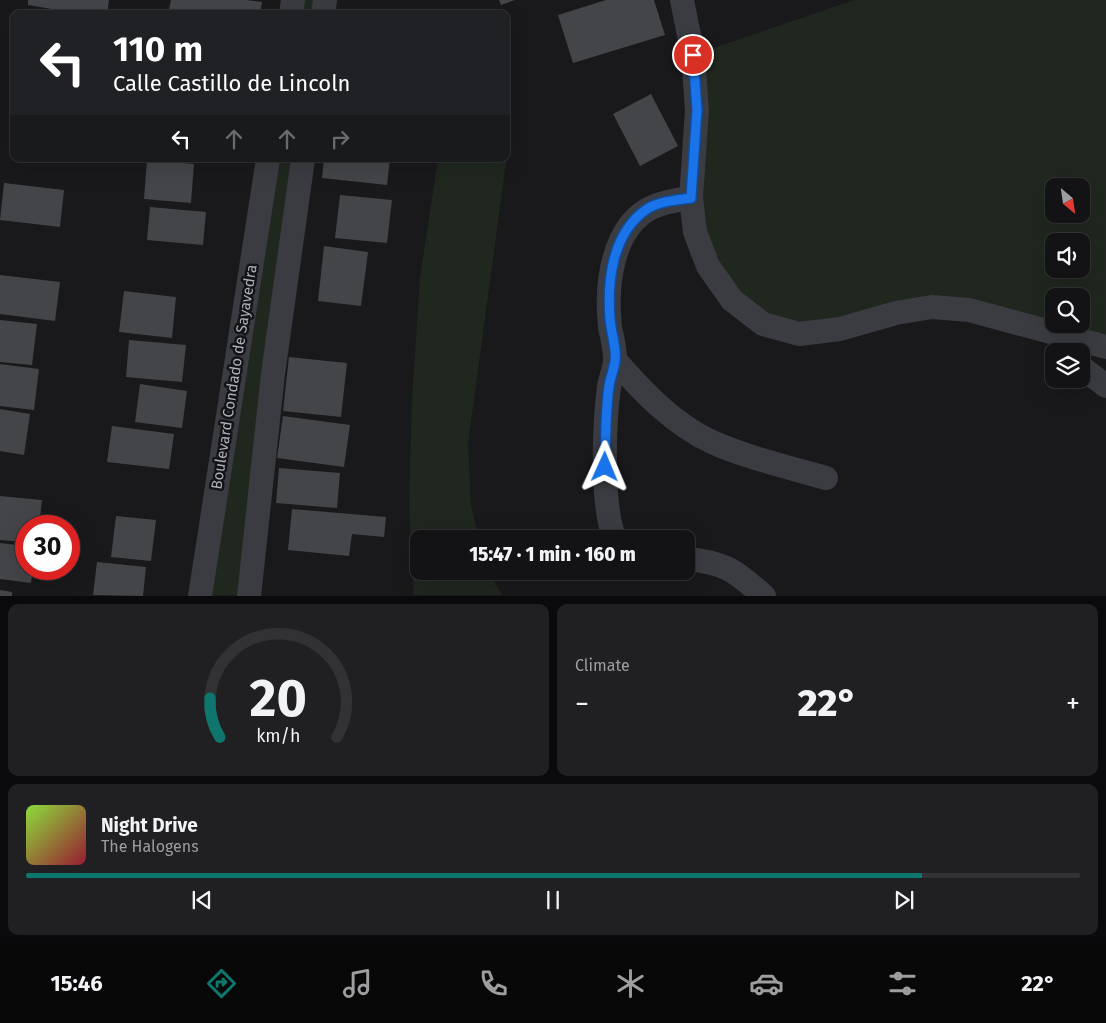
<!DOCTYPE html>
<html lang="en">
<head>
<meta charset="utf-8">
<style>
	body { margin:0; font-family:"Fira Sans",sans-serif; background:#202022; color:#f1f3f6; height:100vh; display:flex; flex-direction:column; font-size:19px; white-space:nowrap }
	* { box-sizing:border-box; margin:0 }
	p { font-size:16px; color:#9d9ea0 }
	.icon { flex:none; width:28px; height:28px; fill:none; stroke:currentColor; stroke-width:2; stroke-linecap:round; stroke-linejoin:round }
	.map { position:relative; height:596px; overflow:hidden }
	.drawer { display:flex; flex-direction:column; gap:8px; padding:8px; background:#0a0a0c; flex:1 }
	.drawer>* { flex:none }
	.guide { position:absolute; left:10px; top:10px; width:500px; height:152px; border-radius:10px; box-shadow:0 5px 20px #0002,0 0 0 1px #323234; background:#202124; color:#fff; overflow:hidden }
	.needle { width:32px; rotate:151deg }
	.buttons { position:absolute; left:1045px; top:178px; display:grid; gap:10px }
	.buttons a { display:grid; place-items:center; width:45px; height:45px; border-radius:10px; background:#131315; box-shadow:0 5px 20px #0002,0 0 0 1px #323234; font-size:25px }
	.speed { position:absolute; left:15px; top:515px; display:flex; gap:10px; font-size:25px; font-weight:700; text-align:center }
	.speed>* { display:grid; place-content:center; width:65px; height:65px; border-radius:50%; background:#131315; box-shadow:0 5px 20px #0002,0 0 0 1px #323234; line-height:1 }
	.speed .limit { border:8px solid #d22; background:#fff; color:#111 }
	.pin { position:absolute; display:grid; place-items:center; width:42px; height:42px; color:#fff; margin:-21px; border:2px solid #fff; border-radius:50%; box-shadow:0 1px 5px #0007 }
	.me { position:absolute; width:55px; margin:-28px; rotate:1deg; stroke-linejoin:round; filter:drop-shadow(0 0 4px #0008) }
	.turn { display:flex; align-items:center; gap:18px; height:105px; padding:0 20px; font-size:22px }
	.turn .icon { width:65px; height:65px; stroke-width:2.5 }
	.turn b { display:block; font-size:35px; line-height:42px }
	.lanes { display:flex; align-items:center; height:48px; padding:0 20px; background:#0003; justify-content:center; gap:25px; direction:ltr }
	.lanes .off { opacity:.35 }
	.big { font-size:38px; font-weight:800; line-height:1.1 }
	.drawer .widget { flex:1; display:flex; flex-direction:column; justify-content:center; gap:8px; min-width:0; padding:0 18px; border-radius:10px; background:#202022 }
	.drawer .dial { align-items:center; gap:0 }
	.dial svg { height:130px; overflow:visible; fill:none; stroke:#323234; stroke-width:7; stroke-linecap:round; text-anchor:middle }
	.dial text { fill:#f1f3f6; stroke:none }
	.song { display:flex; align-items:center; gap:15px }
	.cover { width:60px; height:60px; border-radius:8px; background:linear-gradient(135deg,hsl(90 70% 55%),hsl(350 70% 35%)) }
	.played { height:5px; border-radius:2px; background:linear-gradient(90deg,#0f766e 85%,#323234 85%) }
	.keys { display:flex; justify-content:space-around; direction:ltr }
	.heat { display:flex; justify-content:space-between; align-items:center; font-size:28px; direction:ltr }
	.drawer .tiles { flex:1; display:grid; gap:8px; grid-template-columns:1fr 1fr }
	.widget:last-child { grid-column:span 2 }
	.trip { position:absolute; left:410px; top:530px; width:285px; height:50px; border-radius:10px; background:#131315; box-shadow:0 5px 20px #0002,0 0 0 1px #323234; font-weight:800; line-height:50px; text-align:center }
	.menu { display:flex; height:80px; justify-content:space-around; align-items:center; background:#080808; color:#9d9ea0 }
	.menu .icon { width:35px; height:35px }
	.menu .selected { color:#0f766e }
	.menu b { font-size:22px; color:#f1f3f6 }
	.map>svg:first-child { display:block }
	.green { fill:#1f271f; fill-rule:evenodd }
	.building { fill:#434549 }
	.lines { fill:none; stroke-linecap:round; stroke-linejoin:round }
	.minor { stroke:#3a3c41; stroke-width:24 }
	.route-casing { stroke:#114b97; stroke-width:12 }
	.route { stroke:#1a73e8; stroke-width:9 }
	.labels { text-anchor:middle; stroke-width:5; stroke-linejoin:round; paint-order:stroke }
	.street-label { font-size:15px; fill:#abb2bc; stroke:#141417 }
</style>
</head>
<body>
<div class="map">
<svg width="1106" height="596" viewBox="0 0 1106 596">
	<rect width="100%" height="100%" fill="#19191c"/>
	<!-- green -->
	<path class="green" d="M 293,0 L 325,0 L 323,14 L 291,14 Z
		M 854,0 L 1106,0 L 1106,347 L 969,310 L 840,329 L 763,324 L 695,232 L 693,55 ZM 1054,186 L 1081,186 L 1081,214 L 1054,214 ZM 1054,241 L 1081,241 L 1081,269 L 1054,269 ZM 1054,296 L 1081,296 L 1081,324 L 1054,324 Z
		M 506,111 L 509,114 L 509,140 L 468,444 L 471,506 L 479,539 L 419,539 L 419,571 L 488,571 L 502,595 L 414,595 L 409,504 L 412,399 L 420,278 L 438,159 L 506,159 Z
		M 268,159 L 303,159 L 249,595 L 200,596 Z"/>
	<!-- building -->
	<path class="building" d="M 28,0 L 109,0 L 107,14 L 81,14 L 28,5 Z
		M 171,0 L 246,0 L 262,2 L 260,14 L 168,14 Z
		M 499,0 L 515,0 L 501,5 Z
		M 606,0 L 654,0 L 665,35 L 573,63 L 558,15 Z
		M 651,94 L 678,146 L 640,166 L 613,114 Z
		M 324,159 L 390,159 L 387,185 L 322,178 Z
		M 147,160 L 194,164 L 191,203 L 144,199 Z
		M 4,183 L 64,190 L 60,227 L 0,220 Z
		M 340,195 L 392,200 L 387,243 L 335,238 Z
		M 150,207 L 206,212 L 203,245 L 147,240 Z
		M 324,246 L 368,252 L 361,306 L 318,301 Z
		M 0,275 L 60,282 L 55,321 L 0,314 Z
		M 124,291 L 176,297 L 172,338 L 119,332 Z
		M 0,320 L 37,324 L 32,365 L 0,362 Z
		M 129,340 L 186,345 L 182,382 L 126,377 Z
		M 289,357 L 347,363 L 341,417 L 283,411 Z
		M 0,364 L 39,369 L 34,410 L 0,406 Z
		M 140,384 L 187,391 L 182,428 L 135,422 Z
		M 0,409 L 30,414 L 24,455 L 0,451 Z
		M 283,416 L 350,425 L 344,467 L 277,458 Z
		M 112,426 L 174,434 L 169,469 L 107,462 Z
		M 279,468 L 340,473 L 337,508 L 276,503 Z
		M 0,496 L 42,500 L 39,526 L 26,526 L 26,542 L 0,540 Z
		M 292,509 L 386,517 L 384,537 L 352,534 L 349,556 L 288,550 Z
		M 116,516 L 156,520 L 151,561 L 111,557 Z
		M 0,543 L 26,546 L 26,569 L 33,569 L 31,583 L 0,579 Z
		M 97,562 L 146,567 L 143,596 L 93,595 Z
		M 0,590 L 12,592 L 12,596 L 0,596 Z"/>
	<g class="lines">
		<!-- minor -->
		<path class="minor" d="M 682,0 L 693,55 L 697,110 L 691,198 L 695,232 L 708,266 L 732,300 L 763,324 L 799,334 L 840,329 L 896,313 L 932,307 L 969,310 L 1106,347
			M 291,14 L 293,0
			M 323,14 L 325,0
			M 615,360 C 642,391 673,424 712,442 C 748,458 788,467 826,478
			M 1081,367 L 1106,386
			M 615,539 C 601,507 604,423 609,387 C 610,379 614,370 615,361 C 616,351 612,338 610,327 C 607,298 609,265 622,238 C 638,207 660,202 691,198
			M 686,559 C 725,562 735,571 764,596
			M 200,596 L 268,159
			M 249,596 L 273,374 L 303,159"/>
	</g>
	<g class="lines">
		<!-- route casing -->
		<g class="route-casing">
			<path id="route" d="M 605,467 C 606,440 605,413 609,387 C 610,378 614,370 615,361 C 617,348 611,333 610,319 C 607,281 612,233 647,209 C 659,201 677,200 691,198 L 697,110 L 693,55"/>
		</g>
		<!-- route -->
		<use href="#route" class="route"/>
	</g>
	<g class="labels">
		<!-- street labels -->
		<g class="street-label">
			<text transform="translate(234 377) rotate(-81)" y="5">Boulevard Condado de Sayavedra</text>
		</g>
	</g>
</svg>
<div class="buttons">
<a><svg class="needle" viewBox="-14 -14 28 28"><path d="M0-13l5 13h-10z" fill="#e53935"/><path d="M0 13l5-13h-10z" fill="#9d9ea0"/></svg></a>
<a><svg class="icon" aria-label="sound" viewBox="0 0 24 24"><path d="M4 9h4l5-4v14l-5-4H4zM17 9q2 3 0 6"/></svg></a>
<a><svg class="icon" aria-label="search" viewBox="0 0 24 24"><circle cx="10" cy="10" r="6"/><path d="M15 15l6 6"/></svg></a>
<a><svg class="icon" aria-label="layers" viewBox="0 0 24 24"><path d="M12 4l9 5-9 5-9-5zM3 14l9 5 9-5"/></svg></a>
</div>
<div class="speed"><div class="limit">30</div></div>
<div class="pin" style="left:693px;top:55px;background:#d93025"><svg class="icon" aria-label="arrive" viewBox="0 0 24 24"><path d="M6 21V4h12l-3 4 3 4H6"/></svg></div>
<svg class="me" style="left:605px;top:467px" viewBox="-20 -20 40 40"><path d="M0-17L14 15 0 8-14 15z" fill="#1a73e8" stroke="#fff" stroke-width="4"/></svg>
<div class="trip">15:47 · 1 min · 160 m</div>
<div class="guide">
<div class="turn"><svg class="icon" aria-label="left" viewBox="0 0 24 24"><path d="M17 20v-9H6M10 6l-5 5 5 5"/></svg><div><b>110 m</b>Calle Castillo de Lincoln</div></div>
<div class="lanes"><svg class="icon" aria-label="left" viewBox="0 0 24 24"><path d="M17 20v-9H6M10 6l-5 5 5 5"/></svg><svg class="icon off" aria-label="ahead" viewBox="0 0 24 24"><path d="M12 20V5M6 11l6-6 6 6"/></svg><svg class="icon off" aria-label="ahead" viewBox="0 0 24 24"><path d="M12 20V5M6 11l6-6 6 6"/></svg><svg class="icon off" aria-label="right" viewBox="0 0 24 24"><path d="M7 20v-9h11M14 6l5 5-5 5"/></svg></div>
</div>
</div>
<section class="drawer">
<div class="tiles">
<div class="widget dial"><svg viewBox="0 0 100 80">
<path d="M14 69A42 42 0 1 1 86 69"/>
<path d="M14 69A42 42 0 0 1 8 45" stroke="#0f766e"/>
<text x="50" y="56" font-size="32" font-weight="700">20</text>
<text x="50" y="72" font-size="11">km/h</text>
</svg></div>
<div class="widget"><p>Climate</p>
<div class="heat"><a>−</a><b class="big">22°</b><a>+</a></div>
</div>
<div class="widget">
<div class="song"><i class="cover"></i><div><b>Night Drive</b><p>The Halogens</p></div></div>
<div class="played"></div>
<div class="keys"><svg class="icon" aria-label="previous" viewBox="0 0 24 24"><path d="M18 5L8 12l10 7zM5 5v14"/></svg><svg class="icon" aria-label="pause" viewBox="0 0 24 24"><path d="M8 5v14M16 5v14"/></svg><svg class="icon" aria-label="next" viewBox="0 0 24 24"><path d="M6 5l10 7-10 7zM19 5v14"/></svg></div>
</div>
</div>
</section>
<nav class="menu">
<b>15:46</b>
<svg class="icon selected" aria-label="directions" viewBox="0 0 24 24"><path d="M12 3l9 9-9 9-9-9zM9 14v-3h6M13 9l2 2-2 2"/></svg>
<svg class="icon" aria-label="music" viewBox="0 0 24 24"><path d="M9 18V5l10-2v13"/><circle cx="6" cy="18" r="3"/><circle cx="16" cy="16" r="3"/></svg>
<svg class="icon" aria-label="phone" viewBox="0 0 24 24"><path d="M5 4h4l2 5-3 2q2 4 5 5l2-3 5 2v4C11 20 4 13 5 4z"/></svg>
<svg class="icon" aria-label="climate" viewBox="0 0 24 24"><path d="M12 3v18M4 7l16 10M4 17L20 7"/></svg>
<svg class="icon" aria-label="car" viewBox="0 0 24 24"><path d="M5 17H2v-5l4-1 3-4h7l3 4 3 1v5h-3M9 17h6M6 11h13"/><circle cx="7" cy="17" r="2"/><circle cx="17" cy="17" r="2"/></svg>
<svg class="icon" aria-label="filters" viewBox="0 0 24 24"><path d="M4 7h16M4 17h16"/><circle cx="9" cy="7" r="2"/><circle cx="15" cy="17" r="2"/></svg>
<b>22°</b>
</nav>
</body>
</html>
